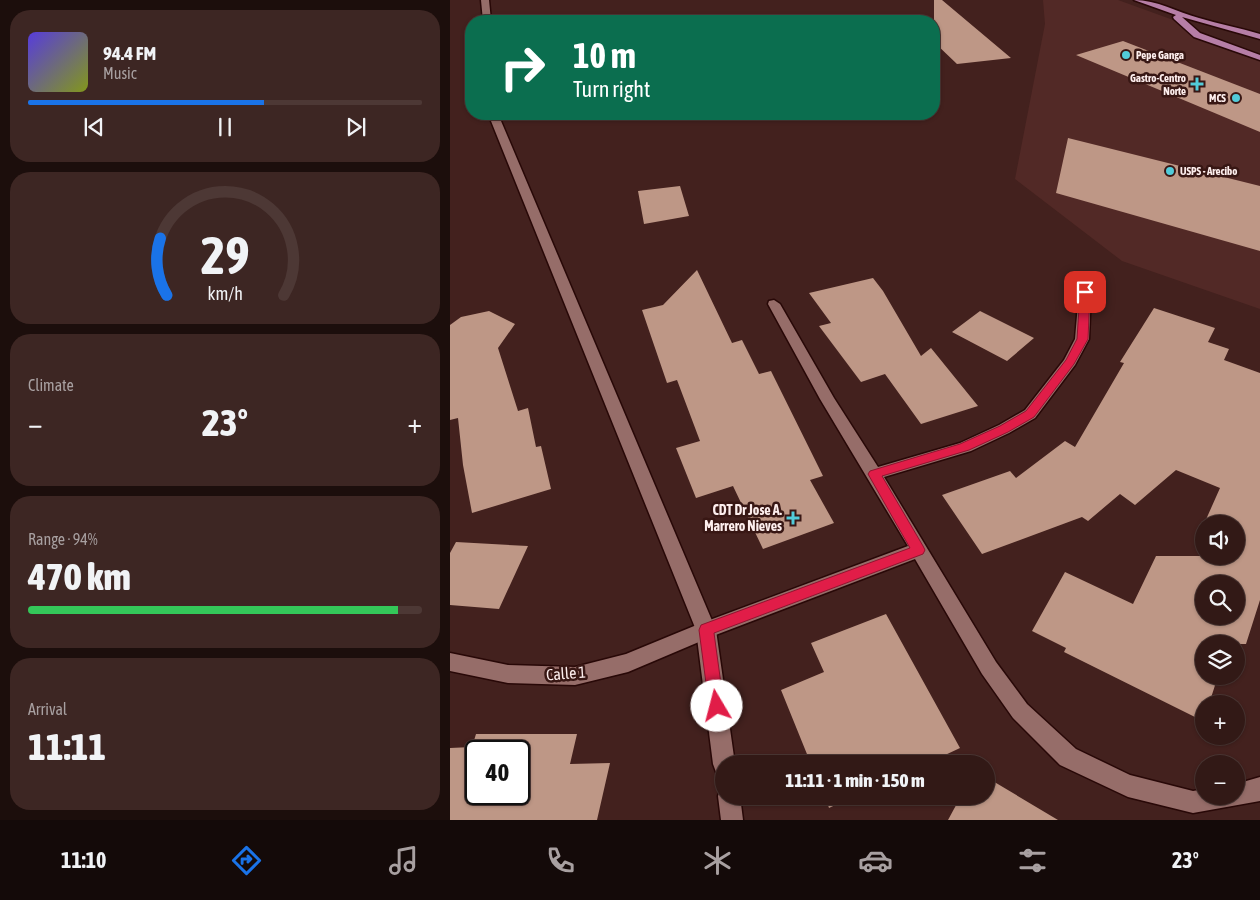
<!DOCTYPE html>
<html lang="en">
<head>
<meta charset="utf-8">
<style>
	body { margin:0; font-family:"Asap Condensed",sans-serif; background:#3d2623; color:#f1f3f6; height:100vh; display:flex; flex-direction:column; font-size:19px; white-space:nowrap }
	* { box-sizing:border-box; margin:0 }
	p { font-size:16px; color:#a8a0a1 }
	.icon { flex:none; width:28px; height:28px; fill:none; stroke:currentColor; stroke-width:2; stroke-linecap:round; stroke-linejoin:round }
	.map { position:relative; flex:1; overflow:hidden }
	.panel { display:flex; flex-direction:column; gap:10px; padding:10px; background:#1c0e0c; width:450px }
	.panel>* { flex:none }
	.top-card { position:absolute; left:15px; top:15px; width:475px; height:105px; border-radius:20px; box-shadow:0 1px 4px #0004,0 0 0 1px #4d3835; background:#0b6e4f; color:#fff; overflow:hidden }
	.fabs { position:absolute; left:745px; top:515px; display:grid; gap:10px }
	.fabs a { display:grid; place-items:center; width:50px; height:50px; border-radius:50%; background:#321916; box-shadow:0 1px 4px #0004,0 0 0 1px #4d3835; font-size:25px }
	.speed { position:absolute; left:15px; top:740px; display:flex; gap:10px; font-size:25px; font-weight:700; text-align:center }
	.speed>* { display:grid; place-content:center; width:65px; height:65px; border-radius:50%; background:#321916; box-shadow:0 1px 4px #0004,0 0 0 1px #4d3835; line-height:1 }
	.speed .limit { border:2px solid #111; border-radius:8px; background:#fff; color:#111 }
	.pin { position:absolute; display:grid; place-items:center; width:42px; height:42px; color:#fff; margin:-21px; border-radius:10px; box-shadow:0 2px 8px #0006 }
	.me { position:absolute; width:55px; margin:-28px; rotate:352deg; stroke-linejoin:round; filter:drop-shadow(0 0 4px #0008) }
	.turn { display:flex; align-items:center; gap:18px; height:105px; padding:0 25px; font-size:22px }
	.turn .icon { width:65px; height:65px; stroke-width:2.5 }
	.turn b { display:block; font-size:35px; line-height:42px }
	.big { font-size:38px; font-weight:800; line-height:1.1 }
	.panel .widget { flex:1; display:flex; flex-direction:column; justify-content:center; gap:8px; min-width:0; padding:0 18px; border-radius:20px; background:#3d2623 }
	.panel .dial { align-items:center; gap:0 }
	.dial svg { height:130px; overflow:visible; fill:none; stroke:#4d3835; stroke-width:7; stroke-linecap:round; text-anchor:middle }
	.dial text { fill:#f1f3f6; stroke:none }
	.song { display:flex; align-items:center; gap:15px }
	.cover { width:60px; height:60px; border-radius:8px; background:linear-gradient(135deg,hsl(250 70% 55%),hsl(70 70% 35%)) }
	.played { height:5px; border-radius:2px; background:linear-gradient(90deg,#1a73e8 60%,#4d3835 60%) }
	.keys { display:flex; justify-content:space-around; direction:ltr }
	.heat { display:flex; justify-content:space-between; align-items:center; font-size:28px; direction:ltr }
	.charge { height:8px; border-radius:4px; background:linear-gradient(90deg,#34c759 94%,#4d3835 0) }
	.trip { position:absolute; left:265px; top:755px; width:280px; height:50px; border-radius:25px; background:#321916; box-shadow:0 1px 4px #0004,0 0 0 1px #4d3835; font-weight:800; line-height:50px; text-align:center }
	.tab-bar { display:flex; height:80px; justify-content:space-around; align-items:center; background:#140a09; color:#a8a0a1 }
	.tab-bar .icon { width:35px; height:35px }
	.tab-bar .current { color:#1a73e8 }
	.tab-bar b { font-size:22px; color:#f1f3f6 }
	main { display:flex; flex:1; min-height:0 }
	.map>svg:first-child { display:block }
	.built { fill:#522926 }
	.building { fill:#be9786; fill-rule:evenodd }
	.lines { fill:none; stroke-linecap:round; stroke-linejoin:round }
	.minor-casing { stroke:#280807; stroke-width:3 }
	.tertiary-casing { stroke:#280807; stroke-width:3 }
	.primary-casing { stroke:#280807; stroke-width:3 }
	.minor { fill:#966d69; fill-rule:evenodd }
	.tertiary { fill:#966d69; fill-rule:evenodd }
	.primary { fill:#b67ea6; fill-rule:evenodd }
	.route { fill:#e11d48; stroke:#92132f }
	.poi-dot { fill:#52cbd9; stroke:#381714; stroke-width:2 }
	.labels { text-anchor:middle; stroke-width:5; stroke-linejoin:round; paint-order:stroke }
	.far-poi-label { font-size:11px; font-weight:bold; fill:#fdeeed; stroke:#381714; text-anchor:start }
	.poi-label { font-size:14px; font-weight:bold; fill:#fdeeed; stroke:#381714; text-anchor:end }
	.near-street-label { font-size:16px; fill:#fdeeed; stroke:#381714 }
</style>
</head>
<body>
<main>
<section class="panel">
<div class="widget">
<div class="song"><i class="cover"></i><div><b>94.4 FM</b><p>Music</p></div></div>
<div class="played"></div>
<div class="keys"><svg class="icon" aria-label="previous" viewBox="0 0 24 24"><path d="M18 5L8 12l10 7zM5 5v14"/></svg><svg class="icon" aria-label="pause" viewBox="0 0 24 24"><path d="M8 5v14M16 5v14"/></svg><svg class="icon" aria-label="next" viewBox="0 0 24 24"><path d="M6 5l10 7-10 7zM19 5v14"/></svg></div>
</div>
<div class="widget dial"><svg viewBox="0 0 100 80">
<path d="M14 69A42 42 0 1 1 86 69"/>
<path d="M14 69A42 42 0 0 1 10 34" stroke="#1a73e8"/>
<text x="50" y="56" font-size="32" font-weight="700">29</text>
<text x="50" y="72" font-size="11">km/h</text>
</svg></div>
<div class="widget"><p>Climate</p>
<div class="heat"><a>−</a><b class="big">23°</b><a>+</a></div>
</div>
<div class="widget"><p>Range · 94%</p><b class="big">470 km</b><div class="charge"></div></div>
<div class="widget"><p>Arrival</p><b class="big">11:11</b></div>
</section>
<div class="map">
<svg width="810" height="820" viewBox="0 0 810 820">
	<rect width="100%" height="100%" fill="#43211e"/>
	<!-- built -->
	<path class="built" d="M 593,0 L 668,0 L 726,21 L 735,27 L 741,34 L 810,59 L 810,309 L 672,261 L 565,179 L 595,24 Z"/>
	<!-- building -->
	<path class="building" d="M 484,0 L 492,0 L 561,58 L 507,64 L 484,42 Z
		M 673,41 L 810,94 L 810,132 L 626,55 Z
		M 618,138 L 810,186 L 810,251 L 606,193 Z
		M 230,186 L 239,216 L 194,224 L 188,191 Z
		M 247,270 L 282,343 L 292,340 L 309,374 L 321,371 L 373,476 L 360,480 L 384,523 L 313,549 L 283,486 L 246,498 L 226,448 L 250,441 L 227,380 L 217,383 L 192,310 L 213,305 Z
		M 423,278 L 433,291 L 471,356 L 481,348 L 528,406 L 471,424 L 435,374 L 411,382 L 369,326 L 381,323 L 359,293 Z
		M 704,308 L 765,328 L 758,342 L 779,349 L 774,360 L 810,373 L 810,600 L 796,644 L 754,644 L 754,676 L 768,676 L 759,704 L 754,704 L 753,721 L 614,652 L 616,648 L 582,631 L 615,572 L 683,604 L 706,556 L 786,556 L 786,524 L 754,524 L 770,488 L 726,470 L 685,505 L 670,494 L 638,521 L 632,517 L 532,554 L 492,495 L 560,471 L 566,478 L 615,441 L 625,447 L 674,363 L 670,362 ZM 754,584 L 786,584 L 786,616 L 754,616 Z
		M 39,311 L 65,324 L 48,348 L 68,411 L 78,408 L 86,447 L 91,446 L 101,489 L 22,513 L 13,465 L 8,418 L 0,420 L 0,325 L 11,317 Z
		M 530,311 L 584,338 L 557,361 L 502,332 Z
		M 754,525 L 754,552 L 745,546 Z
		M 6,542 L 78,546 L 49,609 L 0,605 L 0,553 Z
		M 436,614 L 510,748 L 476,764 L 361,764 L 331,690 L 374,672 L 361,643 Z
		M 26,734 L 127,734 L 120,764 L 160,763 L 147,820 L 0,820 L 0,748 L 22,747 ZM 26,751 L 69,751 L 69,794 L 26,794 Z
		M 536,777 L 608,820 L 498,820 L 511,796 L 536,796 Z
		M 375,796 L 404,796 L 379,808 Z"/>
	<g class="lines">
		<!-- minor casing -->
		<g class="minor-casing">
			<path id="minor" d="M 635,288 L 641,292 L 639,339 L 625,365 L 585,418 L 559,433 L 521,451 L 434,477 L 546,662 L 577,704 L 626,749 L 680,775 L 743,791 L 754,789 L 754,796 L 786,796 L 786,784 L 810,777 L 810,801 L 743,813 L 678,797 L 610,765 L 563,718 L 532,674 L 465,559 L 263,636 L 178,672 L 125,685 L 58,683 L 0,671 L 0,653 L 58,665 L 125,667 L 176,654 L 249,624 L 458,546 L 370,399 L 318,304 L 319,301 L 324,300 L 330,304 L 384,398 L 428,467 L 510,443 L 549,425 L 575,410 L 614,360 L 625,339 L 629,292 Z"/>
		</g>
		<!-- tertiary casing -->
		<g class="tertiary-casing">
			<path id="tertiary" d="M 31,0 L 39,0 L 41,21 L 33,21 Z
				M 41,114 L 50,114 L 51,121 L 266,630 L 285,764 L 274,764 L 274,775 L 266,772 L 263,764 L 246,630 L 41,121 Z
				M 274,787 L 274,796 L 290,796 L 293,820 L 271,820 L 268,796 L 271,788 Z"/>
		</g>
		<!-- primary casing -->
		<g class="primary-casing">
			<path id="primary" d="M 684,0 C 707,0 727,12 749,18 C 769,24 790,28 810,34 L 810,39 L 732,17 L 750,33 L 810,55 L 810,60 L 744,37 L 724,19 L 723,17 L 726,15 Z"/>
		</g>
		<!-- minor -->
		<use href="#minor" class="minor"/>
		<!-- tertiary -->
		<use href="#tertiary" class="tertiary"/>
		<!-- primary -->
		<use href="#primary" class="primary"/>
	</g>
	<!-- route -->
	<path class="route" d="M 635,289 L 640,292 L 638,339 L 624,364 L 584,417 L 558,432 L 519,450 L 432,476 L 473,546 L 475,550 L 473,554 L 264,633 L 274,706 L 272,712 L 267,714 L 261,712 L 259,706 L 249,630 L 251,625 L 460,548 L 418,474 L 420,471 L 510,444 L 550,426 L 576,411 L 616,360 L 627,339 L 630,292 Z"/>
	<!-- markers -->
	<g class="poi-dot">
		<circle cx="676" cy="55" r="5"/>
		<path d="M744.5 76.5h5v5h5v5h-5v5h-5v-5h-5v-5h5z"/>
		<circle cx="786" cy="98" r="5"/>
		<circle cx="720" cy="171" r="5"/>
		<path d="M340.5 510.5h5v5h5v5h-5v5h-5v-5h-5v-5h5z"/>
	</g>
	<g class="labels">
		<!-- far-poi labels -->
		<g class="far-poi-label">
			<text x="686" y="59">Pepe Ganga</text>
			<text x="736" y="82" text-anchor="end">Gastro-Centro<tspan x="736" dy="13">Norte</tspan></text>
			<text x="776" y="102" text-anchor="end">MCS</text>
			<text x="730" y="175">USPS - Arecibo</text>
		</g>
		<!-- poi labels -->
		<g class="poi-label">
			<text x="332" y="515">CDT Dr Jose A.<tspan x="332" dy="16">Marrero Nieves</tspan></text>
		</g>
		<!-- near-street labels -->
		<g class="near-street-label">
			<text transform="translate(116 673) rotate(-4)" y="6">Calle 1</text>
		</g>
	</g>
</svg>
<div class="fabs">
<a><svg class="icon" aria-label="sound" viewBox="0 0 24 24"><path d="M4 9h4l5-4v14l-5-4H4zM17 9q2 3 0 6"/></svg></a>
<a><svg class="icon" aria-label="search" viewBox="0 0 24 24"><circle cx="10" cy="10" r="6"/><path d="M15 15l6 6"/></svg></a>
<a><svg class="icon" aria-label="layers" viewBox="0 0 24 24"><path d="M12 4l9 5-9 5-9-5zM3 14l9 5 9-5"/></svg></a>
<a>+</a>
<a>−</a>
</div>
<div class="speed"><div class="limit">40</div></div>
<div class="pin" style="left:635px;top:292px;background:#d93025"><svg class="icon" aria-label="arrive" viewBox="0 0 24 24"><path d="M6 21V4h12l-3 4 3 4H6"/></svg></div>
<svg class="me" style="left:267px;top:706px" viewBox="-20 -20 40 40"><circle r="19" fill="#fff"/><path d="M0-13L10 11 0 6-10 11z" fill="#e11d48"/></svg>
<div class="trip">11:11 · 1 min · 150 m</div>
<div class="top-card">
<div class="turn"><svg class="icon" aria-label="right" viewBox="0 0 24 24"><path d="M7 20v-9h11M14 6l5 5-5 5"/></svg><div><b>10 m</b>Turn right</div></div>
</div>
</div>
</main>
<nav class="tab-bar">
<b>11:10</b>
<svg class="icon current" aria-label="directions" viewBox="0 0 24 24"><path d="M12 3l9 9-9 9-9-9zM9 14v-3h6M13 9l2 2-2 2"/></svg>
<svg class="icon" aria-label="music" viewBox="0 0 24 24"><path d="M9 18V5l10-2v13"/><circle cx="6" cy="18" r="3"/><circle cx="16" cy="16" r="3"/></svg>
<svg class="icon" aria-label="phone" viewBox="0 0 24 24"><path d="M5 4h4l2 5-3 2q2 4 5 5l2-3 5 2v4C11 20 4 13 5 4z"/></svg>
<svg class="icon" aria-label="climate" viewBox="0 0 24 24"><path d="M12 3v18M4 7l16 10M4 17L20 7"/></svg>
<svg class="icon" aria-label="car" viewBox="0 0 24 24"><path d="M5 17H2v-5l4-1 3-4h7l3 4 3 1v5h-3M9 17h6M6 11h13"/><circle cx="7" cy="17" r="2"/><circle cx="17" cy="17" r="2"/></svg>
<svg class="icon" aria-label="filters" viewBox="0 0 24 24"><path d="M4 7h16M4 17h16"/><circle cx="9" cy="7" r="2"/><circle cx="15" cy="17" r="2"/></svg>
<b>23°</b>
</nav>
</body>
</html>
